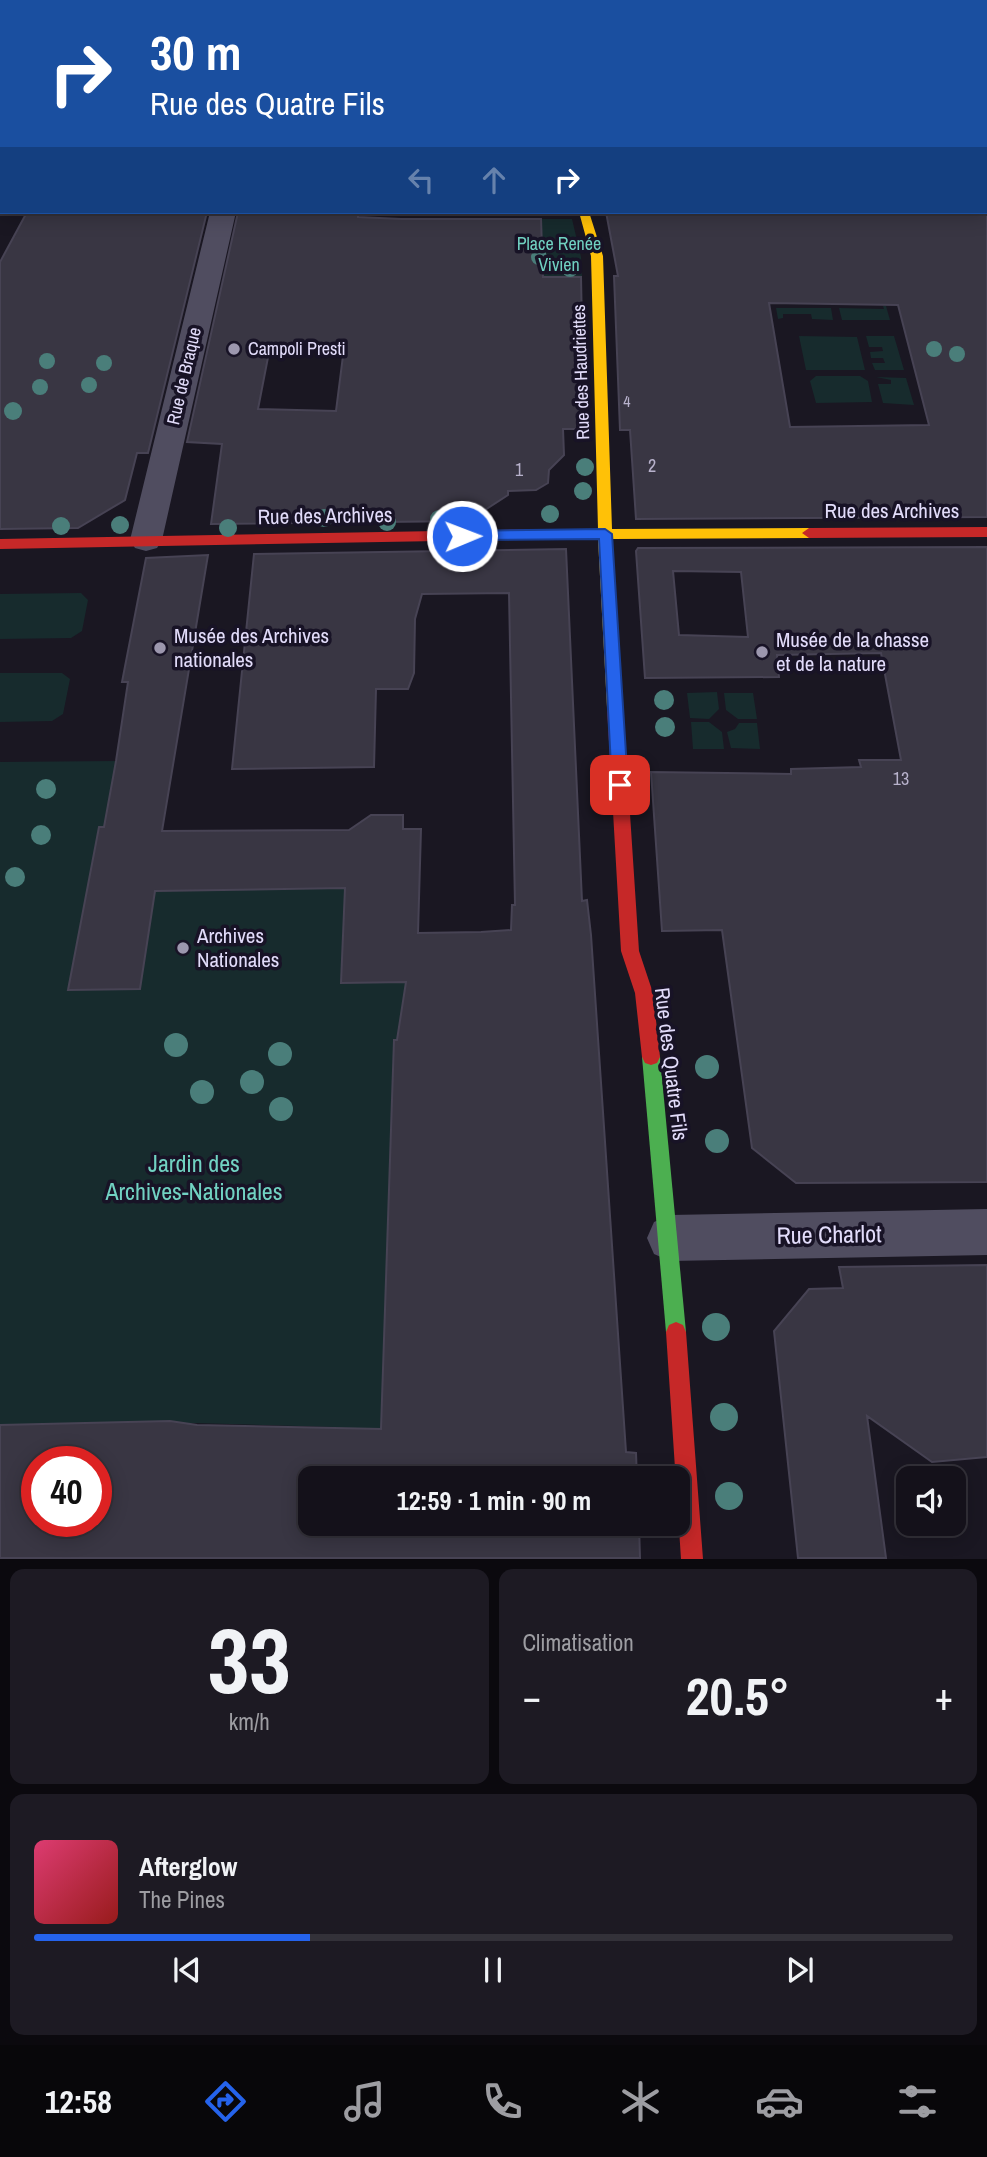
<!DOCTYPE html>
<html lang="fr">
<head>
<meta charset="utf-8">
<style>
	body { margin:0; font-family:"Archivo Narrow",sans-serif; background:#1d1a23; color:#f1f3f6; height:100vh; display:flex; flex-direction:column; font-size:26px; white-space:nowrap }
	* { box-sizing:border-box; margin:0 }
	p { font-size:23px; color:#9d9da2 }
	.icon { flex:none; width:38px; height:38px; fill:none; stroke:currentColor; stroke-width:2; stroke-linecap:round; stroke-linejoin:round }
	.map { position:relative; height:1559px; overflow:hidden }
	.sheet { display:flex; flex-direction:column; gap:10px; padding:10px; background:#0b090e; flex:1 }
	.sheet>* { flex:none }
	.hud { position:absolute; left:0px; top:0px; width:987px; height:214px; box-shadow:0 4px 18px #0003,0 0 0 2px #333139; background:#1a4fa0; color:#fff; overflow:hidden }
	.buttons { position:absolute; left:896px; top:1466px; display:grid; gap:14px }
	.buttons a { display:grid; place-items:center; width:70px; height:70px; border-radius:14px; background:#14111a; box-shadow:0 4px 18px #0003,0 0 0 2px #333139; font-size:35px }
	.speed { position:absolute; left:21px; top:1446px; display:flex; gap:14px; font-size:35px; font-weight:700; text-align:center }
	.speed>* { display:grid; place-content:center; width:91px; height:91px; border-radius:50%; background:#14111a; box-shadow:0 4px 18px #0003,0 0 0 2px #333139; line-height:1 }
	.speed .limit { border:10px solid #d22; background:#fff; color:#111 }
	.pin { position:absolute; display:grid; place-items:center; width:60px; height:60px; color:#fff; margin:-30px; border-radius:14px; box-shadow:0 4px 10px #0006 }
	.me { position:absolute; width:77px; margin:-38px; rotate:89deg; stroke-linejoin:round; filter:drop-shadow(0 0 5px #0008) }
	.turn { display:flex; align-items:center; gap:24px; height:147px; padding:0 35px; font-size:32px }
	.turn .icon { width:91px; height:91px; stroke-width:2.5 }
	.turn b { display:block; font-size:49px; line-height:60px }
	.lanes { display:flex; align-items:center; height:66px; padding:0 35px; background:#0003; justify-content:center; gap:35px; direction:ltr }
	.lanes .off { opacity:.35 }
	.big { font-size:52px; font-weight:700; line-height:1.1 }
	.sheet .card { flex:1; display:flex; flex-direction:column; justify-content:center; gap:10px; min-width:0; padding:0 24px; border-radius:14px; background:#1d1a23 }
	.sheet .dial { align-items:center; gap:0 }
	.dial b { font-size:91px; line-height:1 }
	.song { display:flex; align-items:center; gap:21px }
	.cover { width:84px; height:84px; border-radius:10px; background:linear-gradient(135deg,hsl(340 70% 55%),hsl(0 70% 35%)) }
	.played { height:7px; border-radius:4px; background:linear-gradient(90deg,#2563eb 30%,#333139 30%) }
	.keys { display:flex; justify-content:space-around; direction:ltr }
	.heat { display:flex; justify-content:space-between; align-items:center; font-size:38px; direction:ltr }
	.sheet .tiles { flex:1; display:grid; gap:10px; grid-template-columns:1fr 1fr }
	.card:last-child { grid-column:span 2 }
	.trip { position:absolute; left:298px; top:1466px; width:392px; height:70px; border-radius:14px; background:#14111a; box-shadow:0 4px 18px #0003,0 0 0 2px #333139; font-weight:700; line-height:70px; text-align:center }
	.menu { display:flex; height:112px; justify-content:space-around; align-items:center; background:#08070a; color:#9d9da2 }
	.menu .icon { width:49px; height:49px }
	.menu .on { color:#2563eb }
	.menu b { font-size:32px; color:#f1f3f6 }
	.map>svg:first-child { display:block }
	.green { fill:#172b2d }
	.building { fill:#393643; stroke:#474354; stroke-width:2; fill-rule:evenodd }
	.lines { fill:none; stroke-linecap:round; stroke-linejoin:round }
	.street { fill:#504d60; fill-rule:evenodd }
	.fast { fill:#4caf50; fill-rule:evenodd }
	.slow { fill:#ffc107; fill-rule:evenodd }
	.jam { fill:#c62828; fill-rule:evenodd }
	.tree { fill:#4a7e7a }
	.route { fill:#2563eb; stroke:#184099; stroke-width:2 }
	.poi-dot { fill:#9c97ae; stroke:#181326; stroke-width:2.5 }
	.labels { text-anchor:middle; stroke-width:7; stroke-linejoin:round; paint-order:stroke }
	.far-number-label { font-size:16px; fill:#b8b2cc }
	.far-park-label { font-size:18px; fill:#71d2c2; stroke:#181326 }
	.far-poi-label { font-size:18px; fill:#e2dcfa; stroke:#181326; text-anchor:start }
	.far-street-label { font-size:18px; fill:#e2dcfa; stroke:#181326 }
	.number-label { font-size:18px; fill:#b8b2cc }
	.street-label { font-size:21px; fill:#e2dcfa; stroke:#181326 }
	.poi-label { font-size:21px; fill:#e2dcfa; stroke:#181326; text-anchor:start }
	.near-park-label { font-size:24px; fill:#71d2c2; stroke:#181326 }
	.near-street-label { font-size:24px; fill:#e2dcfa; stroke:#181326 }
</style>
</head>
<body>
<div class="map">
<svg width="987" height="1559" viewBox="0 0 987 1559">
	<rect width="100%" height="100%" fill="#1a1722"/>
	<!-- green -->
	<path class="green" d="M 33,0 L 293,0 L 293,2 L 33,2 Z
		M 541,219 L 572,219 L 581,257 L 582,277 L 533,277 L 541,240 Z
		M 883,306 L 886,306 L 890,320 L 842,320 L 839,308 L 884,309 Z
		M 776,308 L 831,308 L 833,320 L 812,319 L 811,314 L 783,314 L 783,318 L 778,319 Z
		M 799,336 L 857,337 L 865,370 L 806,370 Z
		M 866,336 L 894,336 L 904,370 L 875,370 L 872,363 L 885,363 L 883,358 L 871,358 L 870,352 L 883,351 L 882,347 L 869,347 Z
		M 816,376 L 860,376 L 868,381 L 872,402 L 816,403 L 810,381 Z
		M 876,377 L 906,378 L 914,405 L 883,403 L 878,384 L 891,384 L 891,380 Z
		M 81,593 L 88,600 L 82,631 L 71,638 L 0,639 L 0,594 Z
		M 0,673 L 62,673 L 70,679 L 63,714 L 52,721 L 0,722 Z
		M 717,692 L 719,709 L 709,719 L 690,718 L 687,693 Z
		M 724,693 L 753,693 L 757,719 L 738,719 L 726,710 Z
		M 691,722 L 709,722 L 722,732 L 724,749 L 693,749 Z
		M 739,723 L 757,723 L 760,749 L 731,748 L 727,732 L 735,729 Z
		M 116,761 L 104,827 L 99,828 L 68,990 L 140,989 L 155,891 L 345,888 L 342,983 L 505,982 L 394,1040 L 382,1391 L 384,1438 L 333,1435 L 333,1427 L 194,1423 L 0,1425 L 0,762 Z"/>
	<!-- building -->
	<path class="building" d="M 27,212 L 207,212 L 148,453 L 137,453 L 125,500 L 78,528 L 0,529 L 0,262 Z
		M 238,212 L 358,212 L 358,217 L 401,219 L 541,219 L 543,277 L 581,277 L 584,429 L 563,429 L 564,455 L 549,470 L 548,483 L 536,490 L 508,491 L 508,495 L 468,521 L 211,524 L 222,444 L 187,442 ZM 270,347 L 344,348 L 336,411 L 258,409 Z
		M 606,212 L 987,212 L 987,517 L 636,519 L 630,430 L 620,430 L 614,276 L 618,276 ZM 769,303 L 898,305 L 929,425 L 790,427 Z
		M 987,547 L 987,1182 L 796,1183 L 752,1148 L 722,930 L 662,931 L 651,772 L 791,774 L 791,769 L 861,767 L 859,760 L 901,760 L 881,653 L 777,655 L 779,677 L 645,678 L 636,551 L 638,548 ZM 673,571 L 741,572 L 748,637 L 679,635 Z
		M 566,549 L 582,901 L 587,900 L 591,935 L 626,1452 L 636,1453 L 637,1479 L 310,1479 L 310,1524 L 639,1524 L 640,1558 L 0,1558 L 0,1425 L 170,1421 L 197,1425 L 381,1429 L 394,1040 L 397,1040 L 406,982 L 341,983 L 345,888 L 155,891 L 140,989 L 68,990 L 99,827 L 104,827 L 116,761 L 128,682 L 122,682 L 146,558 L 208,555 L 162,831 L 349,830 L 371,815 L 403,815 L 403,829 L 421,829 L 418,933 L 481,932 L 511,930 L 512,905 L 515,905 L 509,593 L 422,594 L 415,619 L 414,673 L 408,689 L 376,689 L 374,767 L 232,769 L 254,554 ZM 37,1461 L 96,1461 L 96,1521 L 37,1521 Z
		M 987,1265 L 987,1457 L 932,1462 L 867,1416 L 886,1558 L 798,1558 L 774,1331 L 809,1289 L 843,1288 L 839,1267 Z"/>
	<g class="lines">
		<!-- street -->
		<path class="street" d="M 496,0 L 518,0 L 520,2 L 498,2 Z
			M 694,0 L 716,0 L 717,2 L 695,2 Z
			M 902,0 L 924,0 L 926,2 L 904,2 Z
			M 985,75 L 987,76 L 987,91 L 985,90 Z
			M 985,180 L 987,180 L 987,196 L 985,196 Z
			M 0,181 L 2,181 L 2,197 L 0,197 Z
			M 210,212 L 236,212 L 162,540 L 157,548 L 146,551 L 135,548 L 130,540 Z
			M 987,1209 L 987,1255 L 670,1261 L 654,1254 L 647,1238 L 654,1222 L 670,1215 Z"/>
		<!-- fast -->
		<path class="fast" d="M 651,1049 L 657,1051 L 660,1057 L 686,1332 L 683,1339 L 676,1342 L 669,1339 L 666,1332 L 642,1057 L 645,1051 Z"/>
		<!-- slow -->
		<path class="slow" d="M 579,212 L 589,212 L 603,256 L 612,529 L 809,528 L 816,533 L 809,538 L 612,539 L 623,707 L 615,713 L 607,707 L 598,539 L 546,539 L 539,534 L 546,529 L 598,529 L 591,256 Z"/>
		<!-- jam -->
		<path class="jam" d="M 987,527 L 987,537 L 809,538 L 802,533 L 809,528 Z
			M 546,529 L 553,534 L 546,539 L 0,549 L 0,539 Z
			M 615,701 L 623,707 L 639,951 L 653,993 L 660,1057 L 657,1063 L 651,1065 L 645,1063 L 642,1057 L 635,993 L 621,951 L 607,707 Z
			M 676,1322 L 683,1325 L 686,1332 L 703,1559 L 681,1559 L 666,1332 L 669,1325 Z"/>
	</g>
	<!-- trees -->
	<g class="tree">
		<circle cx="539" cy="257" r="8"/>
		<circle cx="570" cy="269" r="8"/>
		<circle cx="934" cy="349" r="8"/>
		<circle cx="957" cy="354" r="8"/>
		<circle cx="47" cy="361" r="8"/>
		<circle cx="104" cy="363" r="8"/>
		<circle cx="89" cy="385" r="8"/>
		<circle cx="40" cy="387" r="8"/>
		<circle cx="13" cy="411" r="9"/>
		<circle cx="585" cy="467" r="9"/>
		<circle cx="583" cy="491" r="9"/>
		<circle cx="550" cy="514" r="9"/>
		<circle cx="324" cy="518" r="9"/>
		<circle cx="439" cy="519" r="9"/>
		<circle cx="387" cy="522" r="9"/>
		<circle cx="120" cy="525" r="9"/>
		<circle cx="61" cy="526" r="9"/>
		<circle cx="228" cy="528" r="9"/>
		<circle cx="664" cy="700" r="10"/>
		<circle cx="665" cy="727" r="10"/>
		<circle cx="46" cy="789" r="10"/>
		<circle cx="41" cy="835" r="10"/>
		<circle cx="15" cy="877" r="10"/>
		<circle cx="176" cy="1045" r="12"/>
		<circle cx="280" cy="1054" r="12"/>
		<circle cx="707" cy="1067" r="12"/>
		<circle cx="252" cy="1082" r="12"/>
		<circle cx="202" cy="1092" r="12"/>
		<circle cx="281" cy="1109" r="12"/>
		<circle cx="717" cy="1141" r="12"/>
		<circle cx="716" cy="1327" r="14"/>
		<circle cx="724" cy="1417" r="14"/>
		<circle cx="729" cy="1496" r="14"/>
	</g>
	<!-- route -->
	<path class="route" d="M 605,529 L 612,534 L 628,785 L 620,792 L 612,785 L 599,539 L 462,540 L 455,536 L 462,531 Z"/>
	<!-- markers -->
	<g class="poi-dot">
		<circle cx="234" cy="349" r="7"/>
		<circle cx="160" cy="648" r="7"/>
		<circle cx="762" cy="652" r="7"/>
		<circle cx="183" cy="948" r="7"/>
	</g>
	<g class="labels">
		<!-- far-number labels -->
		<g class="far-number-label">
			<text x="627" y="407">4</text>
		</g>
		<!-- far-park labels -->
		<g class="far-park-label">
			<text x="559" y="250">Place Renée<tspan x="559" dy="21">Vivien</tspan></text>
		</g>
		<!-- far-poi labels -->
		<g class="far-poi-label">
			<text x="248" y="355">Campoli Presti</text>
		</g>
		<!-- far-street labels -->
		<g class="far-street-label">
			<text transform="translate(581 372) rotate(-92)" y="6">Rue des Haudriettes</text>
			<text transform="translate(184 376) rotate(-77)" y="6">Rue de Braque</text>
		</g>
		<!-- number labels -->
		<g class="number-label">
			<text x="652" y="472">2</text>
			<text x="519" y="476">1</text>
			<text x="901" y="785">13</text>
		</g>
		<!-- street labels -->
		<g class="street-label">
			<text x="892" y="518">Rue des Archives</text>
			<text transform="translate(325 516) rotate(-1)" y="7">Rue des Archives</text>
			<text transform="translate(671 1064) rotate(83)" y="7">Rue des Quatre Fils</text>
		</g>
		<!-- poi labels -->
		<g class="poi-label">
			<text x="174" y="643">Musée des Archives<tspan x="174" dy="24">nationales</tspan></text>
			<text x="776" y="647">Musée de la chasse<tspan x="776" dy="24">et de la nature</tspan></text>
			<text x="197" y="943">Archives<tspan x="197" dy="24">Nationales</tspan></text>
		</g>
		<!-- near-park labels -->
		<g class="near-park-label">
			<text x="194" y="1172">Jardin des<tspan x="194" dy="28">Archives-Nationales</tspan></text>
		</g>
		<!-- near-street labels -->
		<g class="near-street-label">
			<text transform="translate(829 1235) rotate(-1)" y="8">Rue Charlot</text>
		</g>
	</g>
</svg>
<div class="buttons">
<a><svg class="icon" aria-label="sound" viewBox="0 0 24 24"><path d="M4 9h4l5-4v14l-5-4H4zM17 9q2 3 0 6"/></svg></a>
</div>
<div class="speed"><div class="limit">40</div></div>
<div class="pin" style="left:620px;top:785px;background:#d93025"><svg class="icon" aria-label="arrive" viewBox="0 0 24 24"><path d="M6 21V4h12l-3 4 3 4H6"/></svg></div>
<svg class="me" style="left:462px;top:536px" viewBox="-20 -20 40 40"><circle r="17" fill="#2563eb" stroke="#fff" stroke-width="3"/><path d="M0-11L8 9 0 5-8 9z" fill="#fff"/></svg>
<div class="trip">12:59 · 1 min · 90 m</div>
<div class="hud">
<div class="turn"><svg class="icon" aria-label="right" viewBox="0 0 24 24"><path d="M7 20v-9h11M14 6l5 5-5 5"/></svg><div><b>30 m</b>Rue des Quatre Fils</div></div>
<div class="lanes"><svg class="icon off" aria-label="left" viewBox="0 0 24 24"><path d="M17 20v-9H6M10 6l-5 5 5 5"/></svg><svg class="icon off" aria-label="ahead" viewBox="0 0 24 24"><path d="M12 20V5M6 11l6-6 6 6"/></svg><svg class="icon" aria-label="right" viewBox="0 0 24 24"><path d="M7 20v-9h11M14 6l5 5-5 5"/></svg></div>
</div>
</div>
<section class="sheet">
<div class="tiles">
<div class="card dial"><b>33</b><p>km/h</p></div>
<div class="card"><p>Climatisation</p>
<div class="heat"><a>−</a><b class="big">20.5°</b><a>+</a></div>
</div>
<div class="card">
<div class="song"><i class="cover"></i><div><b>Afterglow</b><p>The Pines</p></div></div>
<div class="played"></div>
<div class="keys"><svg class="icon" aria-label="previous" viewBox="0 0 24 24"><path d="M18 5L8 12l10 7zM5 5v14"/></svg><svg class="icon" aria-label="pause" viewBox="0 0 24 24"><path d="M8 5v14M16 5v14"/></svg><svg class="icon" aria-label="next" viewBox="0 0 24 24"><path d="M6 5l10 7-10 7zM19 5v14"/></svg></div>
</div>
</div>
</section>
<nav class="menu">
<b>12:58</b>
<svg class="icon on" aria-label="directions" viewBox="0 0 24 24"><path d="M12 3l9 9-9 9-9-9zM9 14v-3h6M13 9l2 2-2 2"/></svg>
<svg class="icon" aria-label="music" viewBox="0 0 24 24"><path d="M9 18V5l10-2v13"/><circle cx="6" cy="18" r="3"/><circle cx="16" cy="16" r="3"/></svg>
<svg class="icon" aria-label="phone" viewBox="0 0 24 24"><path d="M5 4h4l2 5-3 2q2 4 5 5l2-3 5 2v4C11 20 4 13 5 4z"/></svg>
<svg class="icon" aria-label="climate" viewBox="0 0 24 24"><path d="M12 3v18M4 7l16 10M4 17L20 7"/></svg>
<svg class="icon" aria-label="car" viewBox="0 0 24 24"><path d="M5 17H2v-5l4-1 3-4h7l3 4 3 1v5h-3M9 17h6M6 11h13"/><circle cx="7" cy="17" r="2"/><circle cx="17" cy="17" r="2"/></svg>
<svg class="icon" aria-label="filters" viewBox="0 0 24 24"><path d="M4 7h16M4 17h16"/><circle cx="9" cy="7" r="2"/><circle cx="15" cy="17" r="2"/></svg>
</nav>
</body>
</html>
